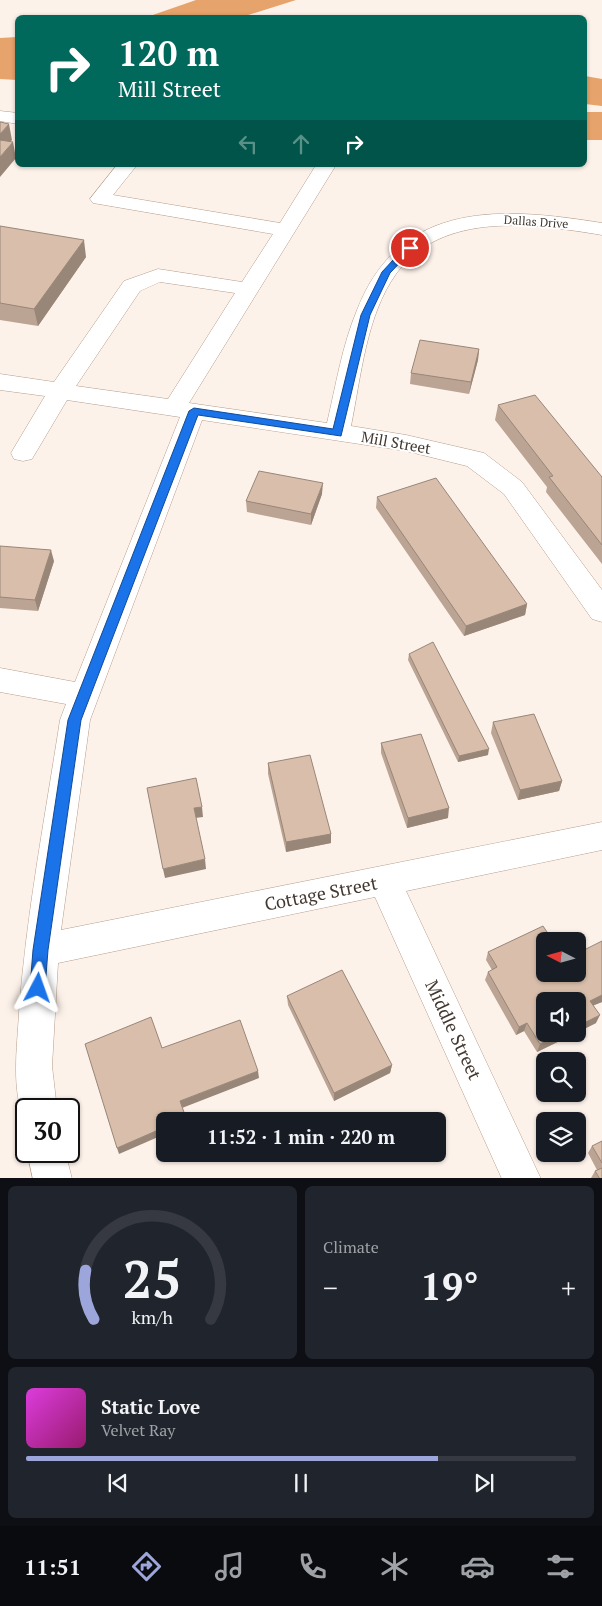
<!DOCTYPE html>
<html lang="en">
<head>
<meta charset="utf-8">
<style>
	body { margin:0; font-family:"PT Serif",serif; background:#20242c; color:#f1f3f6; height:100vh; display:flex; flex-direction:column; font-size:19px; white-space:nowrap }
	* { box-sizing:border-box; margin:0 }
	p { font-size:16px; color:#9ea1a6 }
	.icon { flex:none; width:28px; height:28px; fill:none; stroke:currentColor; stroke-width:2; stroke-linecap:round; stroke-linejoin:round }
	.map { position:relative; height:1178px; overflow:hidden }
	.details { display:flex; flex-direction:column; gap:8px; padding:8px; background:#0d0f14; flex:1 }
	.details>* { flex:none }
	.hud { position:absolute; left:15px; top:15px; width:572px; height:152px; border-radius:8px; box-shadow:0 1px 4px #0004; background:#00695c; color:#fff; overflow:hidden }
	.needle { width:32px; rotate:276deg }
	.controls { position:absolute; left:536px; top:932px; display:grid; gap:10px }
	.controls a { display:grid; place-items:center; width:50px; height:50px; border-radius:8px; background:#171b24; box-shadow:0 1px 4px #0004; font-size:25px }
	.speed { position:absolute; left:15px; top:1098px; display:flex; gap:10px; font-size:25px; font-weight:700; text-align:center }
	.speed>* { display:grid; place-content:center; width:65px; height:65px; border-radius:50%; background:#171b24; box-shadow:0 1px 4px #0004; line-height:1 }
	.speed .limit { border:2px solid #111; border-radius:8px; background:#fff; color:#111 }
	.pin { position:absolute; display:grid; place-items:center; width:42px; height:42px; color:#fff; margin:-21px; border:2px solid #fff; border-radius:50%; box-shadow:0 1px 5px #0007 }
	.me { position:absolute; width:55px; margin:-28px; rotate:4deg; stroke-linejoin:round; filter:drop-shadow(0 0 4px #0008) }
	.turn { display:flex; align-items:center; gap:18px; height:105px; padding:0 20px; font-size:22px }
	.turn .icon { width:65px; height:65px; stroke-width:2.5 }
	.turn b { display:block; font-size:35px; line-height:42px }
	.lanes { display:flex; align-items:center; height:48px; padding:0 20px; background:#0003; justify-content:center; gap:25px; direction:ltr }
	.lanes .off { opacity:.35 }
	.big { font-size:38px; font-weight:700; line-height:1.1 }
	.details .widget { flex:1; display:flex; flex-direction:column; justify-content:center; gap:8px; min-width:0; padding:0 18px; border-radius:8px; background:#20242c }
	.details .dial { align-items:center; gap:0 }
	.dial svg { height:130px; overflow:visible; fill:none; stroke:#363941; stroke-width:7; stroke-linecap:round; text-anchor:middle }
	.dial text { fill:#f1f3f6; stroke:none }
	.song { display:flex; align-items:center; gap:15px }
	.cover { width:60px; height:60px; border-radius:8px; background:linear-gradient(135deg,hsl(300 70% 55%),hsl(320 70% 35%)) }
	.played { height:5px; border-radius:2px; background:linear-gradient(90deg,#9ca6db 75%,#363941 75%) }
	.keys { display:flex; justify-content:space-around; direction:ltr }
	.heat { display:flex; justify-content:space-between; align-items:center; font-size:28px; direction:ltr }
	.details .tiles { flex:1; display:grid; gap:8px; grid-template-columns:1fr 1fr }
	.widget:last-child { grid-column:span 2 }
	.trip { position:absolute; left:156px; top:1112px; width:290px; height:50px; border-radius:8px; background:#171b24; box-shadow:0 1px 4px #0004; font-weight:700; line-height:50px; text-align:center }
	.tab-bar { display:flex; height:80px; justify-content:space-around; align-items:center; background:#090b0e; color:#9ea1a6 }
	.tab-bar .icon { width:35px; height:35px }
	.tab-bar .active { color:#9ca6db }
	.tab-bar b { font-size:22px; color:#f1f3f6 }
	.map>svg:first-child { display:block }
	.water { fill:#e6a36b }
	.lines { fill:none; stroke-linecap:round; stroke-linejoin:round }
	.river { fill:#e6a36b; fill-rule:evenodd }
	.minor-casing { stroke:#b69d8a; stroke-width:1 }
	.minor { fill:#fff; fill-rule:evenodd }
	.wall { fill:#bba493 }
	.shaded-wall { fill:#988678 }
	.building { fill:#d9bfab; stroke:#988678 }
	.route { fill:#1a73e8; stroke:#114b97 }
	.labels { text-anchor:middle; stroke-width:4; stroke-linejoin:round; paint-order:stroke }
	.far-street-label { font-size:12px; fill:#423830; stroke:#fff }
	.street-label { font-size:15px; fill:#423830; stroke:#fff }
	.near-street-label { font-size:18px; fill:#423830; stroke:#fff }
</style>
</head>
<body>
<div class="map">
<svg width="602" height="1179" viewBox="0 0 602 1179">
	<rect width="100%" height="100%" fill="#fdf2ea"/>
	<!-- water -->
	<path class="water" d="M 196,0 L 296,0 L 242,17 L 147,17 Z
		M 17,37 L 17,80 L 0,79 L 0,38 Z
		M 585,76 L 602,79 L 602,106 L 585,104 Z"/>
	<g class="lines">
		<!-- river -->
		<path class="river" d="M 585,112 L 602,112 L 602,140 L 585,140 Z"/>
		<!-- minor casing -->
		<g class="minor-casing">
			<path id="minor" d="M 0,111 L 18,113 L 18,124 L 0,121 Z
				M 117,165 L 137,165 L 113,195 L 280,223 L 316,165 L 336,165 L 189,403 L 327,423 C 336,385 342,346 357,310 C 400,199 503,207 602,223 L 602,235 C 535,224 442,210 396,274 C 366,316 361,377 351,426 L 406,435 L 484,453 L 522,482 L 602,590 L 602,622 L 592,619 L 504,494 L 467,466 L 406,451 L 202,420 L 90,720 L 61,930 L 602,822 L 602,850 L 406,891 L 541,1179 L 502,1179 L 375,897 L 58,963 L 52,1066 L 57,1109 L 26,1109 L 25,1122 C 11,1089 17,1049 19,1013 C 26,915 45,818 60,720 L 66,704 L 0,692 L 0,668 L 75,682 L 180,417 L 67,400 L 32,459 L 23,461 L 14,459 L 11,453 L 45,396 L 0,390 L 0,374 L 54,382 L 124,281 L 158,269 L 242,282 L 273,234 L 93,203 L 90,199 ZM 160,282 L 235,293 L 168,399 L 76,386 L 140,291 Z
				M 27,1151 L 65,1151 L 72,1179 L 33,1179 Z"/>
		</g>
		<!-- minor -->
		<use href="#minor" class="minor"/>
	</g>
	<!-- wall -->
	<path class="wall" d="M 0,226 L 86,257 L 38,326 L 0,320 Z
		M 479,349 L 478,360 L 469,394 L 410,384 L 411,373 Z
		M 498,405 L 602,477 L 602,564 L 546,492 L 547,487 L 495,420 Z
		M 322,494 L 311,525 L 247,512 L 246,501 Z
		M 377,497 L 527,604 L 525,615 L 464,636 L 376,508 Z
		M 0,546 L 54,561 L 38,611 L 0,608 Z
		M 409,654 L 488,755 L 458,762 L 408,660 Z
		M 493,722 L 562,781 L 559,791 L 518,800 L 491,733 Z
		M 381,743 L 448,818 L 407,828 L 381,753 Z
		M 268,763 L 331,834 L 331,843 L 286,852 L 268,774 Z
		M 602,941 L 602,1002 L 594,1005 L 596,1023 L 578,1032 L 578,1001 L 545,1034 L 574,1034 L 537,1052 L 524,1031 L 516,1035 L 485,980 L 488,972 L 492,970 L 486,960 L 488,952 L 545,974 Z
		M 287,996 L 392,1065 L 390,1073 L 334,1101 L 288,1005 Z
		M 602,1141 L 602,1179 L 591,1179 L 591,1178 L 595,1171 L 597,1170 L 588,1153 L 592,1146 Z"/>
	<!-- shaded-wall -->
	<path class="shaded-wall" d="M 9,124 L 12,140 L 0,154 L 0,134 Z
		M 13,142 L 16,158 L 0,177 L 0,157 Z
		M 84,240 L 86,257 L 38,326 L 34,309 Z
		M 479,349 L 478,360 L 469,394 L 471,382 Z
		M 323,483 L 322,494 L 311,525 L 311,514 Z
		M 51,550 L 54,561 L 38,611 L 35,600 Z
		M 527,604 L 525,615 L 464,636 L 466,626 Z
		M 489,749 L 488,755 L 458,762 L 459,756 Z
		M 562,781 L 559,791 L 518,800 L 520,790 Z
		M 202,807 L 203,817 L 195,818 L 194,808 Z
		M 449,808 L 448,818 L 407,828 L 408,818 Z
		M 331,834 L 331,843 L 286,852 L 286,842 Z
		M 205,859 L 206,869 L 165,878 L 163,869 Z
		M 602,995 L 602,1002 L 587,1008 L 590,1001 Z
		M 600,1015 L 596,1023 L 578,1032 L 578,1026 Z
		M 527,1023 L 524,1031 L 516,1035 L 519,1027 Z
		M 561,1034 L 574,1034 L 537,1052 L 540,1044 Z
		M 392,1065 L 390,1073 L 334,1101 L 334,1093 Z
		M 258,1071 L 259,1078 L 182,1108 L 180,1101 Z
		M 186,1118 L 187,1121 L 178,1121 Z
		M 165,1127 L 165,1134 L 119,1154 L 117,1148 Z"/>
	<!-- building -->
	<path class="building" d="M 0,122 L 9,124 L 0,134 Z
		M 0,140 L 13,142 L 0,157 Z
		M 0,226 L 84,240 L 34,309 L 0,303 Z
		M 420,340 L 479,349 L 471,382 L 411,373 Z
		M 535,395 L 602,477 L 602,545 L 549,477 L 553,476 L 498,405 Z
		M 259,471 L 323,483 L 311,514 L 246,501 Z
		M 436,478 L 527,604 L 466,626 L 377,497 Z
		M 0,546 L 51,550 L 35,600 L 0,597 Z
		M 433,642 L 489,749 L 459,756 L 409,654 Z
		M 534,714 L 562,781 L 520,790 L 493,722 Z
		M 421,734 L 449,808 L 408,818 L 381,743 Z
		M 310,755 L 331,834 L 286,842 L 268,763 Z
		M 196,778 L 202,807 L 194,808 L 205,859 L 163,869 L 147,788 Z
		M 543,926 L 553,941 L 545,941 L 545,974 L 578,974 L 578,953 L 602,941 L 602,995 L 590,1001 L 600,1015 L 578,1026 L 578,1001 L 545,1001 L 545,1034 L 561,1034 L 540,1044 L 527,1023 L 519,1027 L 488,972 L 497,967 L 488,952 Z
		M 342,970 L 392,1065 L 334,1093 L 287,996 Z
		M 151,1017 L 162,1048 L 240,1020 L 258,1071 L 180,1101 L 186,1118 L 178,1121 L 165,1121 L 165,1127 L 117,1148 L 85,1044 Z
		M 602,1141 L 602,1163 L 592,1146 Z
		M 602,1168 L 602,1179 L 600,1179 L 595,1171 Z"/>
	<!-- route -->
	<path class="route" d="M 406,246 L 414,248 L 390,273 L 370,315 L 341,436 L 198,415 L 81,720 L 48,950 L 45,988 L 43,993 L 38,995 L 32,993 L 30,988 L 33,950 L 68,720 L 189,411 L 194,408 L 333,429 L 361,315 L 382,272 Z"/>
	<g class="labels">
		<!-- far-street labels -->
		<g class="far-street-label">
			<text transform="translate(536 222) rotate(4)" y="4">Dallas Drive</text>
		</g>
		<!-- street labels -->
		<g class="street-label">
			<text transform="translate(396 443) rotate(10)" y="5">Mill Street</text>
		</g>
		<!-- near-street labels -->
		<g class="near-street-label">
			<text transform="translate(321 894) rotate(-11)" y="6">Cottage Street</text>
			<text transform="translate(453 1030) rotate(65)" y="6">Middle Street</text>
		</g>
	</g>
</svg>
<div class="controls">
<a><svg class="needle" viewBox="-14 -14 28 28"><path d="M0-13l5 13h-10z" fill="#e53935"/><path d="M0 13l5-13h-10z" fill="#9ea1a6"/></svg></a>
<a><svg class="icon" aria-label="sound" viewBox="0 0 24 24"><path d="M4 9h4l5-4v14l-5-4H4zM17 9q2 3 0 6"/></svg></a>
<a><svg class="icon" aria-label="search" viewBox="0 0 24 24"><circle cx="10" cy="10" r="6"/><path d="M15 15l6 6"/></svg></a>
<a><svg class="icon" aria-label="layers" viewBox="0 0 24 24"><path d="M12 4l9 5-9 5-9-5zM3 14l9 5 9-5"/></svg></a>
</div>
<div class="speed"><div class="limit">30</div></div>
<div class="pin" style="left:410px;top:248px;background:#d93025"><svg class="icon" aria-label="arrive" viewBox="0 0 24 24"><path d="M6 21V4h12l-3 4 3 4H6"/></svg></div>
<svg class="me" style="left:38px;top:988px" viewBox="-20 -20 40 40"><path d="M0-17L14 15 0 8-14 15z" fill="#1a73e8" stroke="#fff" stroke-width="4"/></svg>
<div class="trip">11:52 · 1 min · 220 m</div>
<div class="hud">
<div class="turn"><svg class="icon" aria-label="right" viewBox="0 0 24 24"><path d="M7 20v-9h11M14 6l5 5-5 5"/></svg><div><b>120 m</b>Mill Street</div></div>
<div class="lanes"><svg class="icon off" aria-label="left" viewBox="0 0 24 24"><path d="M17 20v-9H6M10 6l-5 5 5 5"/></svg><svg class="icon off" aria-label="ahead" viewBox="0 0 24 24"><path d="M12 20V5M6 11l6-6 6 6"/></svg><svg class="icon" aria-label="right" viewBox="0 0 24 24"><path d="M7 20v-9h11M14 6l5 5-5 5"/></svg></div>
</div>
</div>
<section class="details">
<div class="tiles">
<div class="widget dial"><svg viewBox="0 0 100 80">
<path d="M14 69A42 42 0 1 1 86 69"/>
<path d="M14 69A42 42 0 0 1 9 39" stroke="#9ca6db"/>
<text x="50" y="56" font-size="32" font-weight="700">25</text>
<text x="50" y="72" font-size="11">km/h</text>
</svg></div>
<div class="widget"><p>Climate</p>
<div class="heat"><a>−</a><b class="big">19°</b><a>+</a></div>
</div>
<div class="widget">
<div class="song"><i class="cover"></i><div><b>Static Love</b><p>Velvet Ray</p></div></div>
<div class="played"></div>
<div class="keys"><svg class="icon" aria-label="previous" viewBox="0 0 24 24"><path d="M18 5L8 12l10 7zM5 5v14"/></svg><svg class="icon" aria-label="pause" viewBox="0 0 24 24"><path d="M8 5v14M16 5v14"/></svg><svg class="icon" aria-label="next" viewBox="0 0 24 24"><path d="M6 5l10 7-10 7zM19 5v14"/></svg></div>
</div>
</div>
</section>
<nav class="tab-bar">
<b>11:51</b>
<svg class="icon active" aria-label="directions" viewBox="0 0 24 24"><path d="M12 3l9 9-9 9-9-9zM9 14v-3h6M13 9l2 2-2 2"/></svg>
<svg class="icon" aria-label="music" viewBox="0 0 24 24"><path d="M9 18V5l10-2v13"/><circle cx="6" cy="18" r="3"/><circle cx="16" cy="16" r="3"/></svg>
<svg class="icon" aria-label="phone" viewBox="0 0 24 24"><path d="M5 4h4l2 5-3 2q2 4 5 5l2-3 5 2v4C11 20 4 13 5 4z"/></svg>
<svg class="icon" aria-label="climate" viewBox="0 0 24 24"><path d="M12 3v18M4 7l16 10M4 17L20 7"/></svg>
<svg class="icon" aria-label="car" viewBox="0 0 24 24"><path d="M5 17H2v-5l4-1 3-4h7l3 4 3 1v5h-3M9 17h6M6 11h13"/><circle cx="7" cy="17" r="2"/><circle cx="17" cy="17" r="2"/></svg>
<svg class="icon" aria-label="filters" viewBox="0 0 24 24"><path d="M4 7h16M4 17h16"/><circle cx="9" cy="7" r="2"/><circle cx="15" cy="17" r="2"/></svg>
</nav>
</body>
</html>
